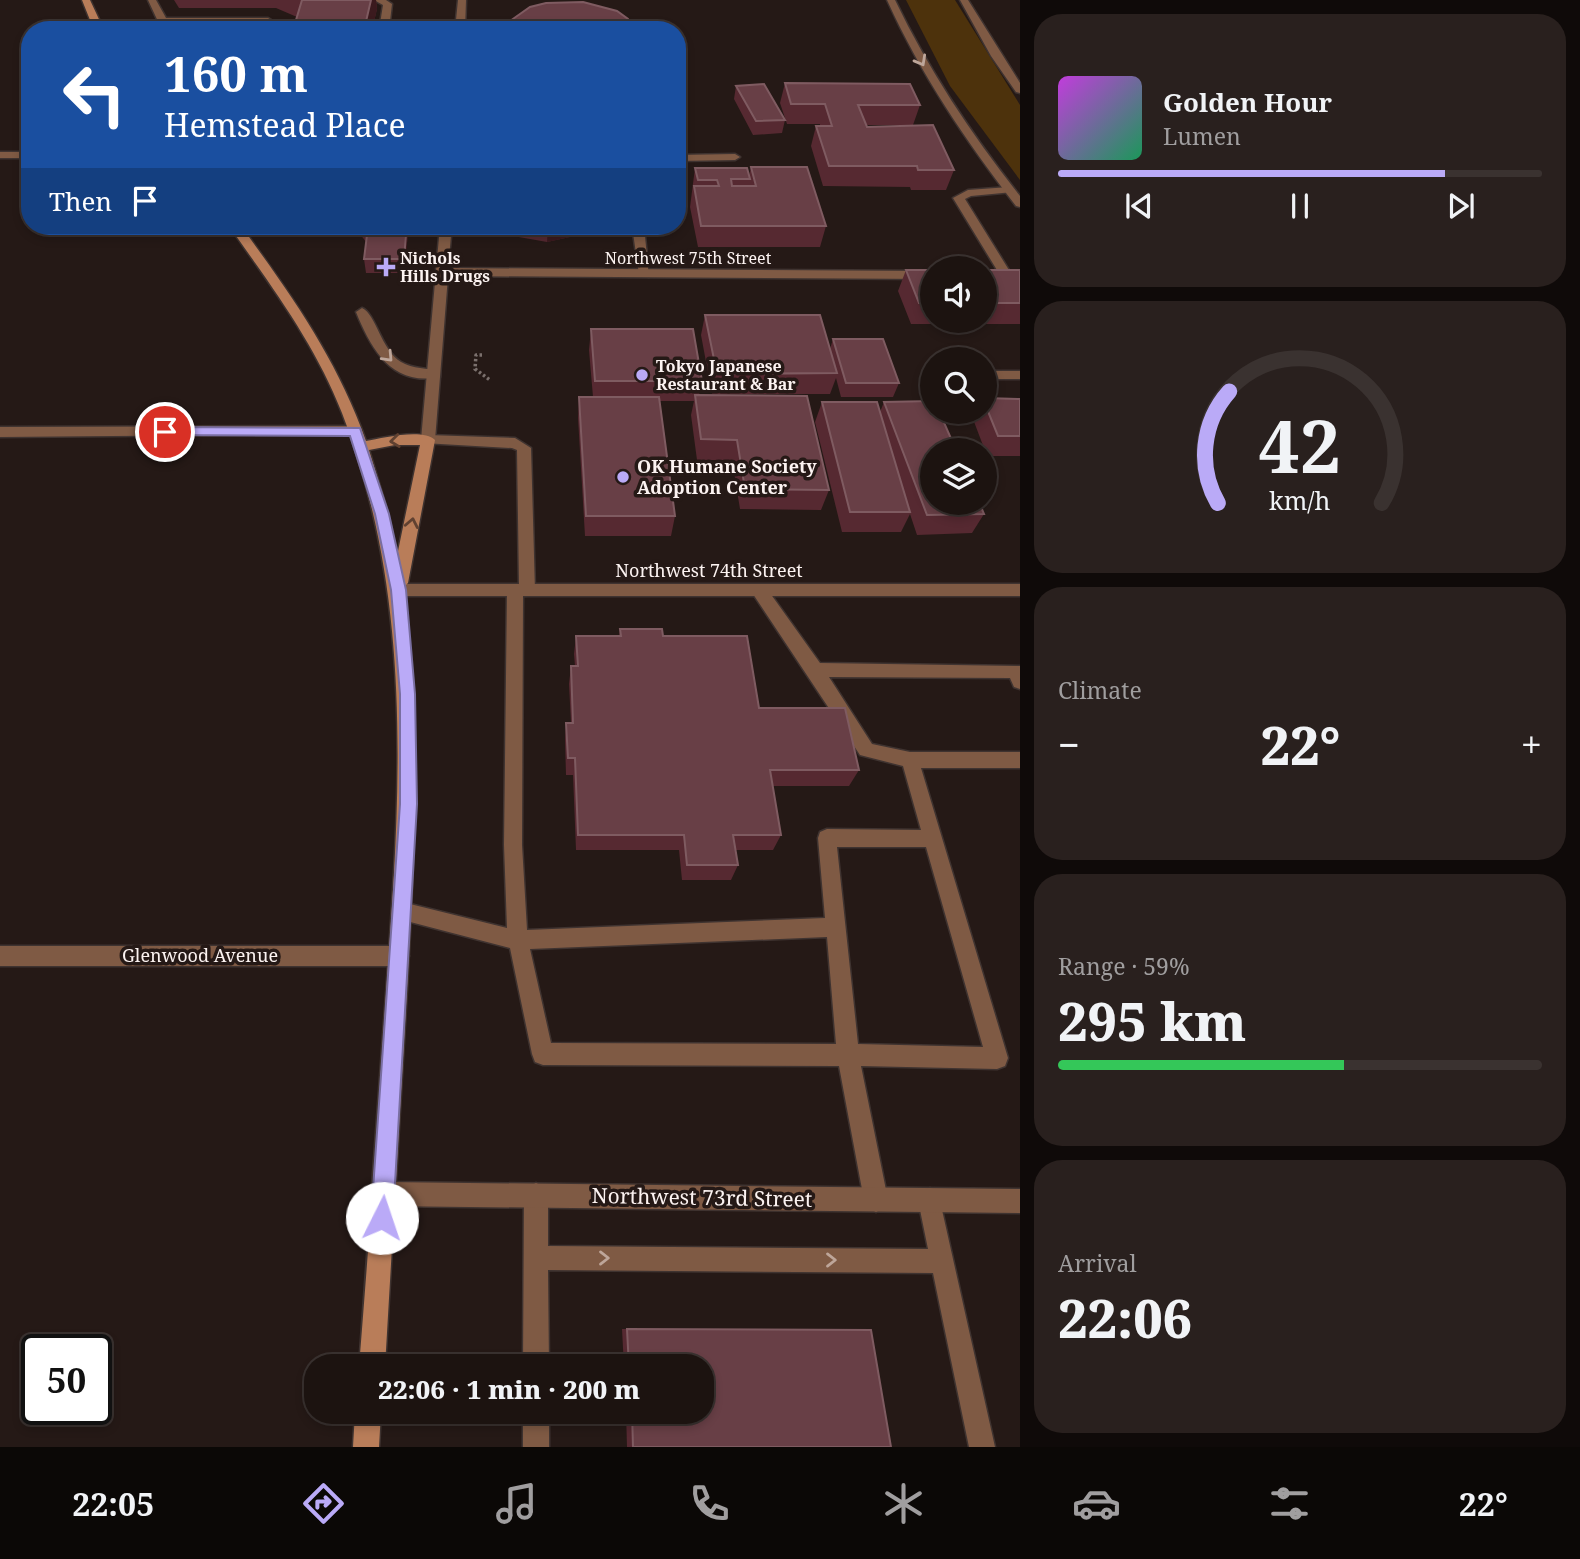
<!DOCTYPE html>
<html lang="en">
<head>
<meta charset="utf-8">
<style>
	body { margin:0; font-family:"Noto Serif",serif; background:#29201e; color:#f1f3f6; height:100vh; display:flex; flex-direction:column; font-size:26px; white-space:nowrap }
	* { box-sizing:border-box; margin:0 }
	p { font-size:23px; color:#a09e9f }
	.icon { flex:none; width:38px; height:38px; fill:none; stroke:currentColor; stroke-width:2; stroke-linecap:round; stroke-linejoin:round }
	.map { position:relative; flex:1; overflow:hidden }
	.details { display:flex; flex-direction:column; gap:14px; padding:14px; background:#0f0a09; width:560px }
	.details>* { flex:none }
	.top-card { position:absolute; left:21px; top:21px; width:665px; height:214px; border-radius:28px; box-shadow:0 4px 10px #0003,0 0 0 2px #3a3230; background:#1a4fa0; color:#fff; overflow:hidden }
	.fabs { position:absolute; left:920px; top:256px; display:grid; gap:14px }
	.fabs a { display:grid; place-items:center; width:77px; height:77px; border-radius:50%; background:#1c1310; box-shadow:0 4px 10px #0003,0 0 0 2px #3a3230; font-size:35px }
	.speed { position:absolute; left:21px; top:1334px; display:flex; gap:14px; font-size:35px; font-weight:700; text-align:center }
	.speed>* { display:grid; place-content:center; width:91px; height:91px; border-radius:50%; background:#1c1310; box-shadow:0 4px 10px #0003,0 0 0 2px #3a3230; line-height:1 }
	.speed .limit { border:4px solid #111; border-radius:10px; background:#fff; color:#111 }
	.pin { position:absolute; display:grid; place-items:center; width:60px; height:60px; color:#fff; margin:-30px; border:4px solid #fff; border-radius:50%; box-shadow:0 2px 7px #0007 }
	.me { position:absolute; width:77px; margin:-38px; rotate:4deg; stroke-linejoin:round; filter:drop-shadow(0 0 5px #0008) }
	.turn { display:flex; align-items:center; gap:24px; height:147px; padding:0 28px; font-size:32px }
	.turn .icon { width:91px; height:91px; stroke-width:2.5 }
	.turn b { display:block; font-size:49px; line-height:60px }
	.then { display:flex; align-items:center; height:66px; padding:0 28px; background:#0003; gap:14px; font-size:26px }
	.big { font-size:52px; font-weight:800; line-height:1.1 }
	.details .card { flex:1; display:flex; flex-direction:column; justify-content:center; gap:10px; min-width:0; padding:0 24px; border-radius:28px; background:#29201e }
	.details .dial { align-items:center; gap:0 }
	.dial svg { height:182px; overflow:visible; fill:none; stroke:#3a3230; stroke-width:7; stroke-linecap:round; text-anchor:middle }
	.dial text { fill:#f1f3f6; stroke:none }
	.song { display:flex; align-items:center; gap:21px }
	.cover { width:84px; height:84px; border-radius:10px; background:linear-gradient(135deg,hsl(290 70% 55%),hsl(150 70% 35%)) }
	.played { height:7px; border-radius:4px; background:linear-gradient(90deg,#baaaf7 80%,#3a3230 80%) }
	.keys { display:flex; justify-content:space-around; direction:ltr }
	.heat { display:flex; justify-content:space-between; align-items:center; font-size:38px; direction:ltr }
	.charge { height:10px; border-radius:5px; background:linear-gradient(90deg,#34c759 59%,#3a3230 0) }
	.trip { position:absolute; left:304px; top:1354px; width:410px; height:70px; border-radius:28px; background:#1c1310; box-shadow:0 4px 10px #0003,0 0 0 2px #3a3230; font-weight:800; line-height:70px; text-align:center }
	.tabs { display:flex; height:112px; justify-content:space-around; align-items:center; background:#0b0806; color:#a09e9f }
	.tabs .icon { width:49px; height:49px }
	.tabs .selected { color:#baaaf7 }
	.tabs b { font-size:32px; color:#f1f3f6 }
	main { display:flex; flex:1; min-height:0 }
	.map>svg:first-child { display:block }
	.green { fill:#4d320c }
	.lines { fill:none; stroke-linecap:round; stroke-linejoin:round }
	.service-casing { stroke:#3f3330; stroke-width:3 }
	.minor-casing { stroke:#3f3330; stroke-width:3 }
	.tertiary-casing { stroke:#3f3330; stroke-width:3 }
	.secondary-casing { stroke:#3f3330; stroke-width:3 }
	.path { stroke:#7b706d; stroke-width:3.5; stroke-dasharray:2.5 2.5; stroke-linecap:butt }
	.service { fill:#7f5a44; fill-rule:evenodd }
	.minor { fill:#7f5a44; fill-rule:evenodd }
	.tertiary { fill:#7f5a44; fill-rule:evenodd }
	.secondary { fill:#b97d59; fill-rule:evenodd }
	.wall { fill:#562931 }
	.shaded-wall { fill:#3b1a1e }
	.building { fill:#683f46; stroke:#7f5b61; stroke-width:2 }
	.oneway { stroke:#bea69a }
	.oneway2 { stroke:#604131 }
	.route { fill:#baaaf7; stroke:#796ea1; stroke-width:2 }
	.poi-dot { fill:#baaaf7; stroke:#251916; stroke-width:2.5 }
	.labels { text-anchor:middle; stroke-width:7; stroke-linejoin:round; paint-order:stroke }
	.far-poi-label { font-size:16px; font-weight:bold; fill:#fcf3f1; stroke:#251916; text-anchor:start }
	.far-street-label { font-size:16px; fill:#fcf3f1; stroke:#251916 }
	.poi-label { font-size:18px; font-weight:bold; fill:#fcf3f1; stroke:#251916; text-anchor:start }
	.street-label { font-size:18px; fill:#fcf3f1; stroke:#251916 }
	.near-street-label { font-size:21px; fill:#fcf3f1; stroke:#251916 }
</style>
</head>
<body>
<main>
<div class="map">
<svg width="1020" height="1447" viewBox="0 0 1020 1447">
	<rect width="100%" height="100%" fill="#251916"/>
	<!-- green -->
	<path class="green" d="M 906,0 L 955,0 L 1020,105 L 1020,180 L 950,86 Z"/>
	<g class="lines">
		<!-- service casing -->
		<g class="service-casing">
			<path id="service" d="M 148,0 L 156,0 L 166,18 L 268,18 L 281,26 L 280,30 L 270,30 L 271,27 L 266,24 L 168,24 L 171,30 L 162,30 Z
				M 374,0 L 386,0 L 392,4 L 389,30 L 379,30 L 383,5 Z
				M 677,155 L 735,154 L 740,157 L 735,160 L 677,161 Z
				M 1009,187 L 1015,190 L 1013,192 L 971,196 L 965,199 L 1012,275 L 1006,279 L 1000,275 L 953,198 L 968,190 Z
				M 254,226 L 273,226 L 240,236 L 234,233 Z
				M 632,226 L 644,226 L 649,277 L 639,274 Z
				M 362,308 C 376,314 381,350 401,362 C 413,369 427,368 440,371 L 440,377 C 392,387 371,349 356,312 Z
				M 985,371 L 1020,371 L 1020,379 L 985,379 Z
				M 428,435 L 515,438 L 531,448 L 535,591 L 533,595 L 523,596 L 522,845 L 527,930 L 825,918 L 818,838 L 820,832 L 827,829 L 921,830 L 903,766 L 860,755 L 753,594 L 751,590 L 753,586 L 765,586 L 820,663 L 1020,666 L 1020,689 L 1014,687 L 1010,678 L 829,677 L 872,744 L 910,752 L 1020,752 L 1020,768 L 921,768 L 1008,1058 L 1005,1066 L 997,1069 L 861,1066 L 888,1200 L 884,1208 L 876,1212 L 868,1208 L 864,1200 L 839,1066 L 543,1065 L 535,1062 L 532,1054 L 510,948 L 395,918 L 392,911 L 395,904 L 402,902 L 507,928 L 504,845 L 507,591 L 509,587 L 519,586 L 517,450 L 512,448 L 423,443 L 423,437 ZM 837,847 L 926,847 L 983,1047 L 858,1044 ZM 827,937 L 836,1044 L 551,1043 L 530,949 Z
				M 536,1183 L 544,1187 L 548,1195 L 548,1246 L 928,1249 L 918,1200 L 922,1192 L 930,1188 L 938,1192 L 995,1447 L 969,1447 L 933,1273 L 548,1270 L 549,1367 L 523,1367 L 524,1195 L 528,1187 Z
				M 523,1412 L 549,1412 L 549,1447 L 523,1447 Z"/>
		</g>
		<!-- minor casing -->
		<g class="minor-casing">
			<path id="minor" d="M 458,0 L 466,0 L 465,30 L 455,30 Z
				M 0,152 L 30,152 L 30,158 L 0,158 Z
				M 440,226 L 452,226 L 448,268 L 933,271 L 933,279 L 448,276 L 435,440 L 428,445 L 421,440 Z
				M 355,426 L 362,431 L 360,434 L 0,437 L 0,427 Z
				M 399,584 L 1020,584 L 1020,596 L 399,596 L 391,590 Z
				M 0,946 L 399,946 L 406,949 L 409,956 L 406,963 L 399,966 L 0,966 Z
				M 384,1182 L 1020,1189 L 1020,1213 L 384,1206 L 376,1202 L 372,1194 L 376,1186 Z"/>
		</g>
		<!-- tertiary casing -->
		<g class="tertiary-casing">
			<path id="tertiary" d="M 887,0 L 895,0 C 929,71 972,135 1020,196 L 1020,207 L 1016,206 C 966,141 921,75 887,0 Z
				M 960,0 L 968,0 L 1020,83 L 1020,93 L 1016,92 L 991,56 Z"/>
		</g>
		<!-- secondary casing -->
		<g class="secondary-casing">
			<path id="secondary" d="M 82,0 L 90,0 L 104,30 L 94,30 Z
				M 229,226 L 241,226 C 292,296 337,359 366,441 C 382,438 423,428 435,440 L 408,583 L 403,588 C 422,728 414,866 406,1006 C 399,1127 392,1247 385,1367 L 359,1367 C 369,1242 378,1118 386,994 C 400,799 415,600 342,413 C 315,344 272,287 229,226 ZM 395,445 L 420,445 L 397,556 L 388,513 L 369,450 Z
				M 355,1412 L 381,1412 L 379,1447 L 353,1447 Z"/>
		</g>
		<!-- path -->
		<path class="path" d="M 482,355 L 476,355 L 475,369 L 490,380"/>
		<!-- service -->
		<use href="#service" class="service"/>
		<!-- minor -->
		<use href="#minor" class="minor"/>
		<!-- tertiary -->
		<use href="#tertiary" class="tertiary"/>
		<!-- secondary -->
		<use href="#secondary" class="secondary"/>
	</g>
	<!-- wall -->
	<path class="wall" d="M 174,0 L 376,0 L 377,9 L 372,30 L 293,30 L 297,17 L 276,8 L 179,8 Z
		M 785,83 L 920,105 L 913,125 L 866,125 L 867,127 L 954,170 L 946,190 L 911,190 L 910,187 L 823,186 L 811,146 L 816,126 L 820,126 L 820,124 L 787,124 L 780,103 Z
		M 736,86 L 785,120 L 782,133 L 753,135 L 734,99 Z
		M 751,167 L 826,226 L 820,247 L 698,247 L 690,207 L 695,168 L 749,176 Z
		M 354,226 L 409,226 L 407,243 L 407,249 L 405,273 L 366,273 L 364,259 L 366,242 Z
		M 498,226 L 592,226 L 579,235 L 547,242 L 513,236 L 501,229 Z
		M 906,270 L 933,270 L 933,320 L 985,320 L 985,270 L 1020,270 L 1020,324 L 911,324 L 898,291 Z
		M 705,315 L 830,349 L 833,339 L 899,383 L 893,397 L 841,397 L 836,378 L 830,394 L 712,394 L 701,335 Z
		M 591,329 L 702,381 L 699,395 L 829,490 L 821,510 L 740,509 L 732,460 L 697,460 L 691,415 L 694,401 L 660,401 L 675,516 L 671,536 L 585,536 L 578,418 L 579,397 L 593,397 L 589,350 Z
		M 985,398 L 1020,399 L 1020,456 L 987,456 L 973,419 L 977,411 L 985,411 Z
		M 822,402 L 880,412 L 884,402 L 984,514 L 972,533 L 917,535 L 910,514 L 901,532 L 842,532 L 815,422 Z
		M 620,629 L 663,636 L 759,708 L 859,770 L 849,786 L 773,786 L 781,835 L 773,850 L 735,850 L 738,865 L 731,880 L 682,880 L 679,850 L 576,850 L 573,775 L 566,775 L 565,740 L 566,723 L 571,723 L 569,684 L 571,666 L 575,666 L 574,654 L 576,636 L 619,636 Z
		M 622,1329 L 627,1329 L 891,1447 L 627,1447 L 626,1412 L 702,1412 L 702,1367 L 624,1367 Z"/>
	<!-- shaded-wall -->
	<path class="shaded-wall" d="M 371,0 L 376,0 L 377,9 L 372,30 L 364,30 Z
		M 404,226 L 409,226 L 407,243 L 407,249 L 405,273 L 404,259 L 406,238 Z
		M 548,226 L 592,226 L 579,235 L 547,242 Z"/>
	<!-- building -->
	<path class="building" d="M 302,0 L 371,0 L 364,30 L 293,30 Z
		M 583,2 L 617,11 L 628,19 L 632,28 L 631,30 L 508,29 L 510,21 L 530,7 L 546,3 Z
		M 785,83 L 910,84 L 920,105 L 858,105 L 867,127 L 933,125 L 954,170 L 918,170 L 917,166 L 829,166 L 816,126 L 832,126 L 825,104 L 791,104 Z
		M 764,84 L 785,120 L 756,121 L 736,86 Z
		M 751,167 L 807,167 L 826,226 L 701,226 L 694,186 L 719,186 L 717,180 L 698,180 L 695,168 L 747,168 L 750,179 L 731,179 L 732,186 L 756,186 Z
		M 367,235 L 406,235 L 404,259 L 364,259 Z
		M 906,270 L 933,270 L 933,303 L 919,303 Z
		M 985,270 L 1020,270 L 1020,303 L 985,303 Z
		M 705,315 L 820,315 L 837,373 L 717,374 Z
		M 591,329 L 693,329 L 702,381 L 595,381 Z
		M 833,339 L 883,339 L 899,383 L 846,383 Z
		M 695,395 L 807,396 L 829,490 L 745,489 L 737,440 L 701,439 Z
		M 579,397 L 659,397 L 675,516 L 586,516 Z
		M 985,398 L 1020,399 L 1020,436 L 998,436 L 985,404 Z
		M 933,401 L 933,411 L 939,411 L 956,450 L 933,450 L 933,502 L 979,502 L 984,514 L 927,515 L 884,402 Z
		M 822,402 L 877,402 L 910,512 L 850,512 Z
		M 620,629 L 662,629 L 663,636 L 747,636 L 759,708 L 845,708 L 859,770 L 770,770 L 781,835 L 733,835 L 738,865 L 687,865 L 684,835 L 578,835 L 575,758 L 568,758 L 566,723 L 573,723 L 571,666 L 578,666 L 576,636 L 621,636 Z
		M 627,1329 L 871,1330 L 891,1447 L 633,1447 L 632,1412 L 702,1412 L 702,1367 L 629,1367 Z"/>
	<!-- one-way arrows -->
	<defs><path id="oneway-chevron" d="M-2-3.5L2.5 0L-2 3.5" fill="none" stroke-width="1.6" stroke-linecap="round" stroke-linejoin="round" transform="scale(1.75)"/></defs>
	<g class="oneway">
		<use href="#oneway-chevron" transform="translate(921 61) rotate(61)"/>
		<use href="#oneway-chevron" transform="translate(388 357) rotate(47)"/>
		<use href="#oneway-chevron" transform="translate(604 1258)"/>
		<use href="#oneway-chevron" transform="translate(831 1260)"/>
	</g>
	<g class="oneway2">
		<use href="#oneway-chevron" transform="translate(395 441) rotate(173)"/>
		<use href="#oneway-chevron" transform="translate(412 523) rotate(-79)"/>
	</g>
	<!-- route -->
	<path class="route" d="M 165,427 L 360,428 L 389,514 L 406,590 L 415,694 L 417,804 L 393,1218 L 390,1226 L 382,1229 L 374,1226 L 371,1218 L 400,804 L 400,694 L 391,590 L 375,514 L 350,436 L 161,435 L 159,432 Z"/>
	<!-- markers -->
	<g class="poi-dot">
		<path d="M382.5 256.5h7v7h7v7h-7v7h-7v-7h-7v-7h7z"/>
		<circle cx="642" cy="375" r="7"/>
		<circle cx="623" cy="477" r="7"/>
	</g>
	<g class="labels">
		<!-- far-poi labels -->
		<g class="far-poi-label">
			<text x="400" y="264">Nichols<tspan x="400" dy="18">Hills Drugs</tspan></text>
			<text x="656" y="372">Tokyo Japanese<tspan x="656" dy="18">Restaurant &amp; Bar</tspan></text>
		</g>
		<!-- far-street labels -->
		<g class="far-street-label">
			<text x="688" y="264">Northwest 75th Street</text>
		</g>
		<!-- poi labels -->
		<g class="poi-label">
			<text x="637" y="473">OK Humane Society<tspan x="637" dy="21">Adoption Center</tspan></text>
		</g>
		<!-- street labels -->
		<g class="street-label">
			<text x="709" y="577">Northwest 74th Street</text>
			<text x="200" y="962">Glenwood Avenue</text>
		</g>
		<!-- near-street labels -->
		<g class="near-street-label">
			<text transform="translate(702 1198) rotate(1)" y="7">Northwest 73rd Street</text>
		</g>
	</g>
</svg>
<div class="fabs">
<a><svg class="icon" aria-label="sound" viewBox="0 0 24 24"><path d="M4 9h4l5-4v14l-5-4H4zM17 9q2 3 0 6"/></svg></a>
<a><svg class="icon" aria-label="search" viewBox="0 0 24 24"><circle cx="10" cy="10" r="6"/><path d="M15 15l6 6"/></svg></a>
<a><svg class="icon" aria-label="layers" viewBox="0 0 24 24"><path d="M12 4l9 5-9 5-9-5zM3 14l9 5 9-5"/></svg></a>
</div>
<div class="speed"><div class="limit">50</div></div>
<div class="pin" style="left:165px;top:432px;background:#d93025"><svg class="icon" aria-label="arrive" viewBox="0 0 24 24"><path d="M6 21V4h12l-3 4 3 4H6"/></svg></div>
<svg class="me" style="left:382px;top:1218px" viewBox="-20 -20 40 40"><circle r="19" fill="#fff"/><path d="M0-13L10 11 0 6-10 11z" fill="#baaaf7"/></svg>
<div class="trip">22:06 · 1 min · 200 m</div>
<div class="top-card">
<div class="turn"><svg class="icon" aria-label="left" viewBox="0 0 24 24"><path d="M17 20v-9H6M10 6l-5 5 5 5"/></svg><div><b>160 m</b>Hemstead Place</div></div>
<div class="then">Then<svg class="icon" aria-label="arrive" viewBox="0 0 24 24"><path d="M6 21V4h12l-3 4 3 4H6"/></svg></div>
</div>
</div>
<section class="details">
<div class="card">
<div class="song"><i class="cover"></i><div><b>Golden Hour</b><p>Lumen</p></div></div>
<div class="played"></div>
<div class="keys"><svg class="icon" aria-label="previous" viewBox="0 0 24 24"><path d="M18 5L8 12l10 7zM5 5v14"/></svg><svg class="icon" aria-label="pause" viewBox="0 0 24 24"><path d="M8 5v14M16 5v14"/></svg><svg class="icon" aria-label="next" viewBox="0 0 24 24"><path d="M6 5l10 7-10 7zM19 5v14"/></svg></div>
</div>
<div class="card dial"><svg viewBox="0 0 100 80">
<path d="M14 69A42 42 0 1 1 86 69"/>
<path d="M14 69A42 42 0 0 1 19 20" stroke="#baaaf7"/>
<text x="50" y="56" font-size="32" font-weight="700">42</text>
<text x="50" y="72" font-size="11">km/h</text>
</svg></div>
<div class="card"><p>Climate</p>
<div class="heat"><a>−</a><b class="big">22°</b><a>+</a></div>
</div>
<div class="card"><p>Range · 59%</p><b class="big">295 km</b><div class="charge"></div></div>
<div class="card"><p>Arrival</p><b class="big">22:06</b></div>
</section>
</main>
<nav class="tabs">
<b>22:05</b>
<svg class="icon selected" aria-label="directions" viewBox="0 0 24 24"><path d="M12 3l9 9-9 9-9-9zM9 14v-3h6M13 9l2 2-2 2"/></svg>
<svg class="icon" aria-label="music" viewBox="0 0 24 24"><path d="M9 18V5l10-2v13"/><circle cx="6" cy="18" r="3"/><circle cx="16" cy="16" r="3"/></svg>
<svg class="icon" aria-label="phone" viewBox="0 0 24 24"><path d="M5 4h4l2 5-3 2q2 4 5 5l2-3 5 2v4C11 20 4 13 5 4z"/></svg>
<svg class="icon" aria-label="climate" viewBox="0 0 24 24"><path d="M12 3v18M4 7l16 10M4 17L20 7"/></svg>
<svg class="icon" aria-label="car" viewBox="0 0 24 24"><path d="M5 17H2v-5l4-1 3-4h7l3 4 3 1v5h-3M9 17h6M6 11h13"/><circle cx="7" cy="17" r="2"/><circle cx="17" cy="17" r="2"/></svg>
<svg class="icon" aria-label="filters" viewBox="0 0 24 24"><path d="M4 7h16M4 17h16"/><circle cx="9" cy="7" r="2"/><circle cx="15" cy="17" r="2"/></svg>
<b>22°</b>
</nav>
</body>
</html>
